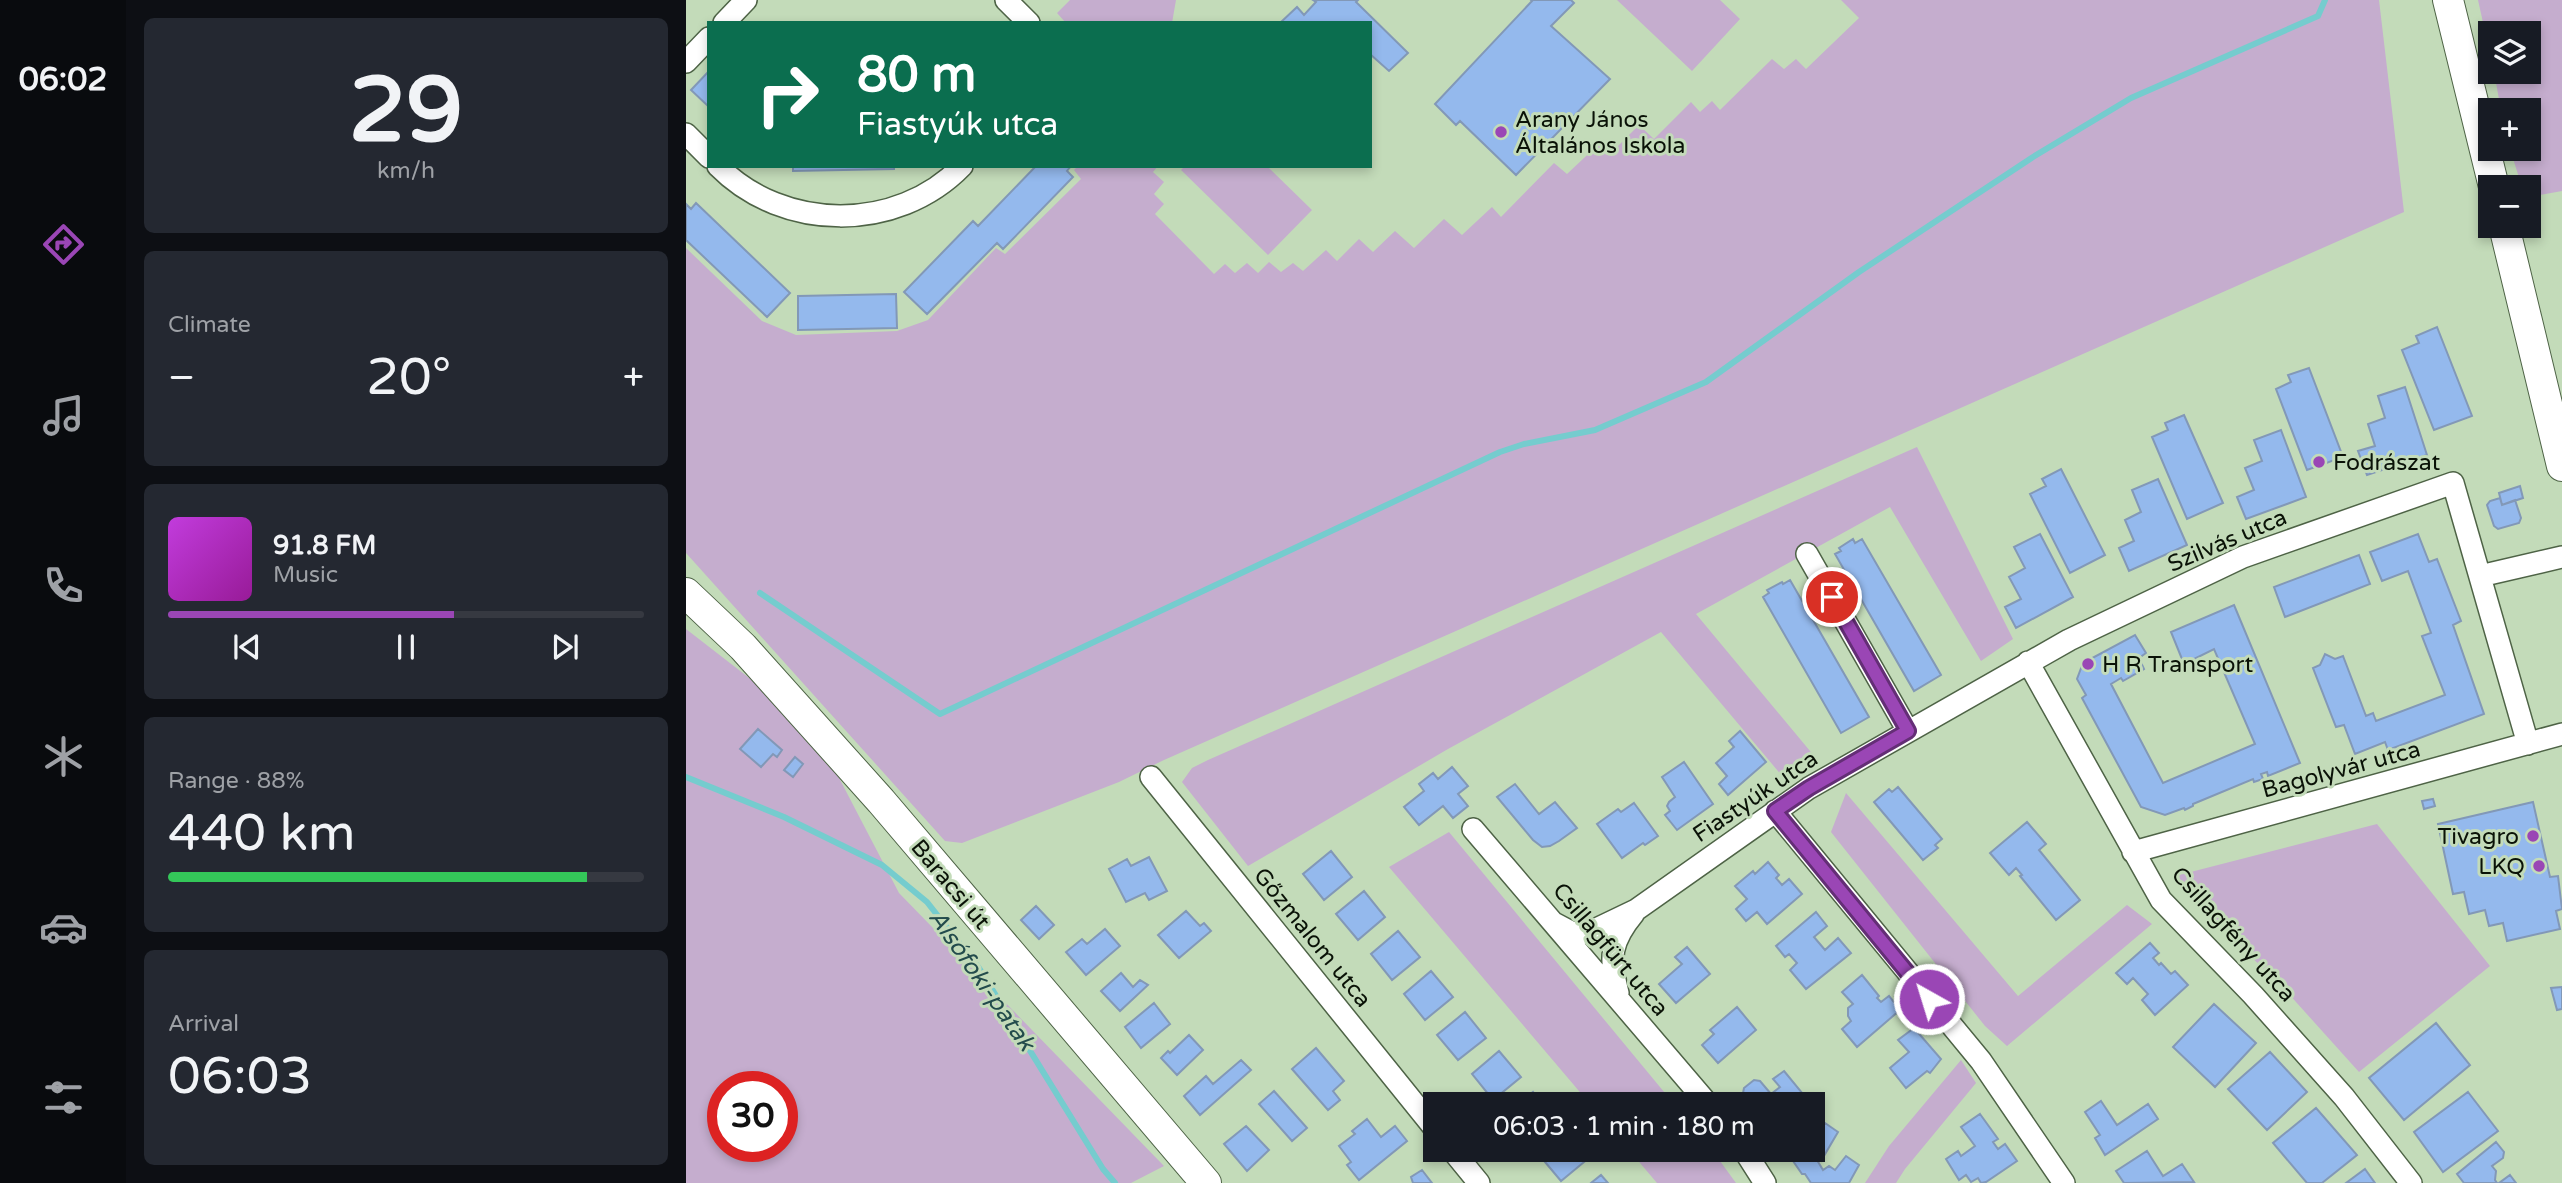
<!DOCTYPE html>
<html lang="en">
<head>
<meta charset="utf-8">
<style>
	body { margin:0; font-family:"Varela Round",sans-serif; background:#242831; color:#f1f3f6; height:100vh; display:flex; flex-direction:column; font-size:26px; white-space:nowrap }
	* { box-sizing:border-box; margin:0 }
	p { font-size:23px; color:#9ea1a6 }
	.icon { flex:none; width:38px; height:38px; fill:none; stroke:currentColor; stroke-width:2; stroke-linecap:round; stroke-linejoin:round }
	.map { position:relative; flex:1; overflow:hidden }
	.panel { display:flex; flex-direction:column; gap:18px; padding:18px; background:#0d0f14; width:560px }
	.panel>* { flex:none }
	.banner { position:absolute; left:21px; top:21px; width:665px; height:147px; border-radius:0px; box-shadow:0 4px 10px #0003; background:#0b6e4f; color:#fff; overflow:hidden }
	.controls { position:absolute; left:1792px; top:21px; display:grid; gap:14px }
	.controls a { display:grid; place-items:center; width:63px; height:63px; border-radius:0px; background:#171b24; box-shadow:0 4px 10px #0003; font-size:35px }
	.speed { position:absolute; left:21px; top:1071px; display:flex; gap:14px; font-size:35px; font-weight:700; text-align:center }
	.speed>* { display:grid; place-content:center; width:91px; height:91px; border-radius:50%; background:#171b24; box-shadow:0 4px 10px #0003; line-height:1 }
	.speed .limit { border:10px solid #d22; background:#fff; color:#111 }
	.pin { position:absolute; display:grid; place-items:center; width:60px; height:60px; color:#fff; margin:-30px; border:4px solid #fff; border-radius:50%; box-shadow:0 2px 7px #0007 }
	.me { position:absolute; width:77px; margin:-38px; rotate:321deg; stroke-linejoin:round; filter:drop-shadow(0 0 5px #0008) }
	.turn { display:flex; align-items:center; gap:24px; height:147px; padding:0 35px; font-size:32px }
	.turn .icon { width:91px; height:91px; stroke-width:2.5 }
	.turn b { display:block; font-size:49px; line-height:60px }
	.big { font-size:52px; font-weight:600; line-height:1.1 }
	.panel .tile { flex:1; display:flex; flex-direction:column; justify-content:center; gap:10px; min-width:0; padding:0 24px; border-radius:10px; background:#242831 }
	.panel .dial { align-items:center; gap:0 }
	.dial b { font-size:91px; line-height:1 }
	.song { display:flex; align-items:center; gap:21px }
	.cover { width:84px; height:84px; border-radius:10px; background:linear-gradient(135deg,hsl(290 70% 55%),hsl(300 70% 35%)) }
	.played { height:7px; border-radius:4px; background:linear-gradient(90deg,#9a46b5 60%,#363941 60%) }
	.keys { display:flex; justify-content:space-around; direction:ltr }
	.heat { display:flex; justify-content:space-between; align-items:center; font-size:38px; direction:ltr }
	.charge { height:10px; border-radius:5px; background:linear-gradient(90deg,#34c759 88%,#363941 0) }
	.trip { position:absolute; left:737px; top:1092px; width:402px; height:70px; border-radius:0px; background:#171b24; box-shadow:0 4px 10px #0003; font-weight:600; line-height:70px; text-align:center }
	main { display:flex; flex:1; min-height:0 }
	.tab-bar { display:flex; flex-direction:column; width:126px; justify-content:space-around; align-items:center; background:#090b0e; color:#9ea1a6 }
	.tab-bar .icon { width:49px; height:49px }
	.tab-bar .selected { color:#9a46b5 }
	.tab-bar b { font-size:32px; color:#f1f3f6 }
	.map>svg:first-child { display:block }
	.green { fill:#c5adce; fill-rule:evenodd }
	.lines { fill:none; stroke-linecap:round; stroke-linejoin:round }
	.stream { stroke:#75ccce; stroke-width:6 }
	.building { fill:#94b9ed; stroke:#8298b7; stroke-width:2 }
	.street-casing { stroke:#4e6346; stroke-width:24 }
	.secondary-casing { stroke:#4e6346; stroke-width:32 }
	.street { stroke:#fff; stroke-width:21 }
	.secondary { stroke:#fff; stroke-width:30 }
	.route-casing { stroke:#642e76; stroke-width:18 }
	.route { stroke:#9a46b5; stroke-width:12 }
	.poi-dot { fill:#9a46b5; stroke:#c3dbb9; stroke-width:2.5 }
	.labels { text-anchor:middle; stroke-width:6; stroke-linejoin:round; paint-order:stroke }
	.poi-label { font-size:23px; fill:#0a1207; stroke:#c3dbb9; text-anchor:start }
	.street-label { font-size:23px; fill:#0a1207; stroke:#c3dbb9 }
	.water-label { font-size:24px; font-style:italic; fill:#234b4c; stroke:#c3dbb9 }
</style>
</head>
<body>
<main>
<nav class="tab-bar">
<b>06:02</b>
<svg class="icon selected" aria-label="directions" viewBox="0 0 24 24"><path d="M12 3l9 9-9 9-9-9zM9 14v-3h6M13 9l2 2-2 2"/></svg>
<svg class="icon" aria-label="music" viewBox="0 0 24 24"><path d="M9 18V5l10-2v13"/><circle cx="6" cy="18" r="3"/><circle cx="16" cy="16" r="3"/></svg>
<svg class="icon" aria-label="phone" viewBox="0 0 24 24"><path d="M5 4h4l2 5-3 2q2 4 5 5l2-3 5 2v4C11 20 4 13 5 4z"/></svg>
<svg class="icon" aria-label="climate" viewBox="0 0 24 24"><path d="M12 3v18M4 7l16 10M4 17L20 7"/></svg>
<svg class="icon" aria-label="car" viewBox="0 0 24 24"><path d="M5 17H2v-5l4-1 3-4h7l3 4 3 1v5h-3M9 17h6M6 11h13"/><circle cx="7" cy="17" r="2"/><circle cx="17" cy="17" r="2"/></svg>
<svg class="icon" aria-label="filters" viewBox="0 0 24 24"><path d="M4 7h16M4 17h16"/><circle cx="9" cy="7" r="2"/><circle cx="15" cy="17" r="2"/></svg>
</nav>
<section class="panel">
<div class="tile dial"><b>29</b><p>km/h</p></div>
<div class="tile"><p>Climate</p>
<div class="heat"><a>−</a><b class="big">20°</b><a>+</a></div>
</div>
<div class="tile">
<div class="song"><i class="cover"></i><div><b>91.8 FM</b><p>Music</p></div></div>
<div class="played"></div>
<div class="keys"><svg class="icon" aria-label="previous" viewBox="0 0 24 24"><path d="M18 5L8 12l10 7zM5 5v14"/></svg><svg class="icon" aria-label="pause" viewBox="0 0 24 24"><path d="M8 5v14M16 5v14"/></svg><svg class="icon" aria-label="next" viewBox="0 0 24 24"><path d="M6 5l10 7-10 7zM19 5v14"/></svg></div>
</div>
<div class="tile"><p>Range · 88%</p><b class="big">440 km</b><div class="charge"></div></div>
<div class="tile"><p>Arrival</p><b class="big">06:03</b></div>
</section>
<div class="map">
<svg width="1876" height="1183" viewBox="0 0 1876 1183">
	<rect width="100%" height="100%" fill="#c3dbb9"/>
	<!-- green -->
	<path class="green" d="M 384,0 L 490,0 L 486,23 L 380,23 L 371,13 Z
		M 931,0 L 1034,0 L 1054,19 L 1006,71 Z
		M 1155,0 L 1693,0 L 1718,212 L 478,760 L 433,782 L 276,843 L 259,841 L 0,553 L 0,248 L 76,321 L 110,335 L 211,331 L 242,320 L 310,248 L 319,254 L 395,179 L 388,170 L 392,166 L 472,166 L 467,172 L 478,182 L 468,194 L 478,204 L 469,214 L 528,274 L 539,264 L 549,273 L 561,263 L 572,273 L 583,262 L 595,272 L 607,263 L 617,271 L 640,250 L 651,261 L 673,239 L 687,252 L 709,231 L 728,248 L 758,219 L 776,235 L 806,207 L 815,217 L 868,163 L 881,174 L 915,142 L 926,152 L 953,125 L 968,139 L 1005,102 L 1014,112 L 1026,101 L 1034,110 L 1086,59 L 1098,69 L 1110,59 L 1120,69 L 1173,18 Z
		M 1792,0 L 1876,0 L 1876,191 L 1843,197 L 1843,187 L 1836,187 L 1824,149 L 1843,149 L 1843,110 L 1815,110 L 1808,72 L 1843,72 L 1843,33 L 1804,33 L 1804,54 Z
		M 499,166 L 581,166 L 626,210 L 582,255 L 495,170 Z
		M 1231,447 L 1327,639 L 1295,661 L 1204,507 L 1010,614 L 1129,757 L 1097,777 L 975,632 L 762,749 L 562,866 L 496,782 L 506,768 L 522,760 Z
		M 0,629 L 71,684 L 151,774 L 213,893 L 478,1166 L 445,1183 L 0,1183 ZM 37,1087 L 96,1087 L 96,1146 L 37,1146 Z
		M 1160,793 L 1332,996 L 1441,905 L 1466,924 L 1321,1046 L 1299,1026 L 1145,832 Z
		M 1691,824 L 1804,966 L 1673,1072 L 1601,992 L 1496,889 L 1493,875 Z
		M 763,832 L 988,1104 L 904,1104 L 703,867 Z
		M 1275,1060 L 1290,1083 L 1219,1169 L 1210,1183 L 1179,1183 L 1203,1146 Z
		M 943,1150 L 1026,1150 L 1050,1183 L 971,1183 Z"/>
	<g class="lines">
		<!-- stream -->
		<path class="stream" d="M 74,593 L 254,714 L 814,452 L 838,444 L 909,430 L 1020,382 L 1173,272 L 1347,157 L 1445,98 L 1632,16 L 1639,0
			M 0,777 L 98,817 L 196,865 L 241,902 L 293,968 L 417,1169 L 429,1183"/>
	</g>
	<!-- building -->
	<path class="building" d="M 627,0 L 672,0 L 670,2 L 722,53 L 703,71 L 684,54 L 684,23 L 594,23 L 611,7 L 618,15 L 630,2 Z
		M 845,0 L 885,0 L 888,3 L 865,26 L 924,79 L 830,175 L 774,121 L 770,125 L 749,104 L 846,1 Z
		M 23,71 L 23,107 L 5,90 Z
		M 107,166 L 208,166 L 208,169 L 107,171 Z
		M 350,166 L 385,166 L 381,171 L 387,177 L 317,249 L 311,243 L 241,314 L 218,292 L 287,221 L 292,226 Z
		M 10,203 L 104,293 L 81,317 L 0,240 L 0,204 L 5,209 Z
		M 210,294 L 211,328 L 112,330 L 112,296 Z
		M 1751,327 L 1786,416 L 1748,430 L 1716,350 L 1733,343 L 1730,336 Z
		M 1623,368 L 1657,457 L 1621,470 L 1590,389 L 1605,382 L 1602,375 Z
		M 1719,387 L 1741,455 L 1681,475 L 1672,451 L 1689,446 L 1682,424 L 1699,418 L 1692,396 Z
		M 1498,415 L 1537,503 L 1501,519 L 1466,437 L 1482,430 L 1479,423 Z
		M 1595,430 L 1620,497 L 1560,519 L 1551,497 L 1568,490 L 1559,468 L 1576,461 L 1568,440 Z
		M 1375,469 L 1419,555 L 1384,573 L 1344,494 L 1360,486 L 1356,479 Z
		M 1472,479 L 1501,545 L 1443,571 L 1433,548 L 1448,541 L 1439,520 L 1455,512 L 1446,490 Z
		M 1834,486 L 1837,498 L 1816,505 L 1813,493 Z
		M 1814,498 L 1816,505 L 1829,500 L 1835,518 L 1833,523 L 1812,529 L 1808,526 L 1801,505 L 1804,501 Z
		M 1354,534 L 1387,597 L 1330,628 L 1319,607 L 1335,599 L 1323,577 L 1339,568 L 1328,547 Z
		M 1732,534 L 1743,562 L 1751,559 L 1775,621 L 1767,625 L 1798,714 L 1702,750 L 1699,742 L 1669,754 L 1658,725 L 1650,727 L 1627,668 L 1634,665 L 1639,654 L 1649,659 L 1657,656 L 1680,716 L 1687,713 L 1690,721 L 1759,695 L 1736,636 L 1745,633 L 1722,571 L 1696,581 L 1684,552 Z
		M 1167,539 L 1169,543 L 1176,539 L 1255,675 L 1228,691 L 1149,554 L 1155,551 L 1153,548 Z
		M 1673,555 L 1684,584 L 1599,617 L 1588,587 Z
		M 1104,580 L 1183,717 L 1155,733 L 1077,597 L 1083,593 L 1081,590 L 1096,582 L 1097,584 Z
		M 1548,605 L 1614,763 L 1582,776 L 1581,772 L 1575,774 L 1577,779 L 1568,782 L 1567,779 L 1507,804 L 1507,806 L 1499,810 L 1498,808 L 1479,815 L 1455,807 L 1396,698 L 1400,695 L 1391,679 L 1397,663 L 1449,635 L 1460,653 L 1453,658 L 1458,669 L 1437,681 L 1435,678 L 1425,684 L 1477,783 L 1569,744 L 1528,649 L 1498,664 L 1485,632 Z
		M 72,729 L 96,750 L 91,757 L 87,754 L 75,767 L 54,749 Z
		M 1054,731 L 1080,762 L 1042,795 L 1033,784 L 1041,776 L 1030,763 L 1048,747 L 1043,741 Z
		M 109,757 L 117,764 L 107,777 L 98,770 Z
		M 998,762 L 1027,804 L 991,830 L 979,815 L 984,811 L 981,806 L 983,802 L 989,797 L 976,777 Z
		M 766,767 L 782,786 L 772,794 L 782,806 L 767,818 L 757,806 L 733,825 L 718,807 L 738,791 L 733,784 L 747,773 L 752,779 Z
		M 829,784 L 853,814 L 869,802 L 891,828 L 873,841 L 864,846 L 856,847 L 847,840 L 811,797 Z
		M 1212,787 L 1256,839 L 1249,845 L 1252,848 L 1237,860 L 1188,802 L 1203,789 L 1206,792 Z
		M 1747,799 L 1749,806 L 1738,809 L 1736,801 Z
		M 1847,802 L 1864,877 L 1872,876 L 1876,909 L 1870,911 L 1874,929 L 1821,941 L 1817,923 L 1803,926 L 1799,910 L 1783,914 L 1778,892 L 1767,894 L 1752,824 Z
		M 948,803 L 972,836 L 959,845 L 957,843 L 936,858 L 911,824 L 932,809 L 935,812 Z
		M 1341,822 L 1360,844 L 1353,850 L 1394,900 L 1370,920 L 1334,876 L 1336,875 L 1330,868 L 1323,875 L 1304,853 Z
		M 645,851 L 666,877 L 638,900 L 617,874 Z
		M 463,857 L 481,891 L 463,900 L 459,893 L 440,902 L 423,869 L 441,859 L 445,866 Z
		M 1082,862 L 1093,875 L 1090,878 L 1096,885 L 1103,879 L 1116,894 L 1081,924 L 1071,912 L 1060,921 L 1050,909 L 1061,899 L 1049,886 L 1067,871 L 1069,874 Z
		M 678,891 L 699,917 L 672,940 L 650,914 Z
		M 350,906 L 368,925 L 353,939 L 335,920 Z
		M 500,911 L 514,926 L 518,923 L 525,931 L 493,958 L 472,935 Z
		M 1130,912 L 1141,926 L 1128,937 L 1139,950 L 1152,938 L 1165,953 L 1120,989 L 1104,970 L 1111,963 L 1103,954 L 1099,957 L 1090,946 Z
		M 419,929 L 434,946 L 400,975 L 380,952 L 396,939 L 401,944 Z
		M 712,931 L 734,957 L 706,980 L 685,954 Z
		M 1464,943 L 1473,953 L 1467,958 L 1473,965 L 1475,963 L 1485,974 L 1489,971 L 1502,985 L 1469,1015 L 1456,1000 L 1462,994 L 1447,978 L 1441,984 L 1430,973 Z
		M 1001,947 L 1024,974 L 990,1003 L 973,984 L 996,964 L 989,957 Z
		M 745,971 L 767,997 L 739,1020 L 718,994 Z
		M 435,973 L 447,987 L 454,980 L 462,985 L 434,1011 L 415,991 Z
		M 1176,975 L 1193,996 L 1191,998 L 1195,1002 L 1203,996 L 1214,1010 L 1171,1047 L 1156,1029 L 1165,1021 L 1162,1016 L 1162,1008 L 1167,1004 L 1156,992 Z
		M 1876,987 L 1876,1009 L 1871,1010 L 1865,988 Z
		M 468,1003 L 484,1024 L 455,1048 L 439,1027 Z
		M 1528,1004 L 1570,1043 L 1529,1087 L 1487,1047 Z
		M 1051,1007 L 1070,1030 L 1032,1063 L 1016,1045 L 1028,1034 L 1024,1030 Z
		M 779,1012 L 800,1038 L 772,1060 L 751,1035 Z
		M 1750,1023 L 1784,1065 L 1718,1120 L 1683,1078 Z
		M 1228,1028 L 1255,1059 L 1244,1073 L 1241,1071 L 1220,1088 L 1204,1068 L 1223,1052 L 1212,1040 Z
		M 503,1035 L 517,1050 L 491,1075 L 475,1058 L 482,1051 L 484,1053 Z
		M 630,1048 L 658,1081 L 647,1091 L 654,1100 L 642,1110 L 606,1069 Z
		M 813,1051 L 835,1077 L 807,1100 L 786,1074 Z
		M 1584,1052 L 1621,1092 L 1581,1130 L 1542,1089 Z
		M 555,1060 L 565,1070 L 514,1115 L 498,1096 L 520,1076 L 527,1084 Z
		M 1098,1071 L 1117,1094 L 1105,1104 L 1067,1104 L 1057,1093 L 1058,1088 L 1068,1080 L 1074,1081 L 1085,1094 L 1094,1087 L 1087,1079 Z
		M 588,1091 L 621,1128 L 606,1141 L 573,1104 Z
		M 847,1092 L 857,1104 L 832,1104 Z
		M 1782,1092 L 1812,1131 L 1757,1172 L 1728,1132 Z
		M 1415,1101 L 1431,1125 L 1462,1104 L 1472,1119 L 1419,1155 L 1409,1138 L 1414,1135 L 1399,1112 Z
		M 1630,1108 L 1671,1155 L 1636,1183 L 1621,1183 L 1587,1143 Z
		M 1294,1114 L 1312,1139 L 1307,1142 L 1312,1149 L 1319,1144 L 1331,1161 L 1300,1182 L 1295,1183 L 1292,1178 L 1285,1182 L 1280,1175 L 1273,1180 L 1260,1159 L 1272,1151 L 1275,1156 L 1289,1146 L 1275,1127 Z
		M 681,1119 L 695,1137 L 709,1126 L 721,1141 L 673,1180 L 661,1165 L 665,1162 L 653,1146 L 669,1134 L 666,1131 Z
		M 1139,1123 L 1152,1132 L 1135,1161 L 1131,1160 L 1137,1170 L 1143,1166 L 1149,1170 L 1160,1156 L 1173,1165 L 1163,1183 L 1125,1183 L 1119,1174 L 1116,1174 L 1105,1158 L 1110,1155 L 1105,1150 L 1127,1150 L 1127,1137 Z
		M 560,1126 L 583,1150 L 561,1171 L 538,1144 Z
		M 1810,1142 L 1818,1152 L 1817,1158 L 1806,1166 L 1810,1171 L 1809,1180 L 1811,1183 L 1778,1183 L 1771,1174 Z
		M 861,1150 L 896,1150 L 903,1158 L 875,1181 L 854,1156 Z
		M 1461,1151 L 1477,1176 L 1496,1164 L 1508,1182 L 1438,1183 L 1430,1171 Z
		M 1679,1169 L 1689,1183 L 1660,1183 Z
		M 736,1170 L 746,1183 L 727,1183 L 725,1177 Z
		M 915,1175 L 922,1183 L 905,1183 Z
		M 1824,1175 L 1830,1183 L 1813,1183 Z"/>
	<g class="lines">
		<!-- street casing -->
		<g class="street-casing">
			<path id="street" d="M 320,0 L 343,23
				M 38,23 L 60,0
				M 0,62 L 23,38
				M 0,134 L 23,157
				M 32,166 C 97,232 211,233 276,166
				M 1121,554 L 1222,731
				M 1794,576 L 1876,557
				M 1342,662 L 1475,900 L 1567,995 L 1658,1097 L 1725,1183
				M 465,777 L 749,1129
				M 1089,811 L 1295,1061 L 1378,1183
				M 787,829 L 1022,1104
				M 1447,852 L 1876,734
				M 868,923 L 885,932 L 902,933 L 950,910 L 1123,788 L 1383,640 L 1557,557 L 1767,483 L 1842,744
				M 932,993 C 923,958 924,942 948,913
				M 766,1150 L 793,1183
				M 1058,1150 L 1079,1183"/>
		</g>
		<!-- secondary casing -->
		<g class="secondary-casing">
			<path id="secondary" d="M 1762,0 L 1808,187
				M 1818,226 L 1876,466
				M 0,593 L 57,647 L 195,801 L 520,1183"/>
		</g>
		<!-- street -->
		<use href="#street" class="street"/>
		<!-- secondary -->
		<use href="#secondary" class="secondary"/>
	</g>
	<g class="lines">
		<!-- route casing -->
		<g class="route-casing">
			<path id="route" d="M 1146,597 L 1222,731 L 1123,788 L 1089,811 L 1243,999"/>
		</g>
		<!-- route -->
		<use href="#route" class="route"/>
	</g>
	<!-- markers -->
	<g class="poi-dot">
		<circle cx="815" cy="132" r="7"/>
		<circle cx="1633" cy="462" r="7"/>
		<circle cx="1402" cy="664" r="7"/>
		<circle cx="1847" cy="836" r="7"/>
		<circle cx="1853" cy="866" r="7"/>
	</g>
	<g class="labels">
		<!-- poi labels -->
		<g class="poi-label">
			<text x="829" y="127">Arany János<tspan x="829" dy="26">Általános Iskola</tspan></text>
			<text x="1647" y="470">Fodrászat</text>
			<text x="1416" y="672">H R Transport</text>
			<text x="1833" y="844" text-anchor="end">Tivagro</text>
			<text x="1839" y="874" text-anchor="end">LKQ</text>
		</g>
		<!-- street labels -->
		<g class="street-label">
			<text transform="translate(1541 540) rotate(-23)" y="8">Szilvás utca</text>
			<text transform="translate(1655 769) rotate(-15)" y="8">Bagolyvár utca</text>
			<text transform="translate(1069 796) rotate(-34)" y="8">Fiastyúk utca</text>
			<text transform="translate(265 884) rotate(50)" y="8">Baracsi út</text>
			<text transform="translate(1548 934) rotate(48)" y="8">Csillagfény utca</text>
			<text transform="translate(627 937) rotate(51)" y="8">Gőzmalom utca</text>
			<text transform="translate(925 949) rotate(50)" y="8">Csillagfürt utca</text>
		</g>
		<!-- water labels -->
		<g class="water-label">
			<text transform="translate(296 980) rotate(55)" y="8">Alsófoki-patak</text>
		</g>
	</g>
</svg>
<div class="controls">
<a><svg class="icon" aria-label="layers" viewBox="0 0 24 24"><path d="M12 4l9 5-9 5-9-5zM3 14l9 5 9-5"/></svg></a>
<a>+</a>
<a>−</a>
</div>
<div class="speed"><div class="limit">30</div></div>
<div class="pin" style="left:1146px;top:597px;background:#d93025"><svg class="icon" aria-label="arrive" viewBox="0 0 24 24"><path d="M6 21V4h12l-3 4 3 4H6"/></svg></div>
<svg class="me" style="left:1243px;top:999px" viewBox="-20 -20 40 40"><circle r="17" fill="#9a46b5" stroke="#fff" stroke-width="3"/><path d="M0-11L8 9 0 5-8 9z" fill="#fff"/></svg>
<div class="trip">06:03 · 1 min · 180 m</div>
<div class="banner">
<div class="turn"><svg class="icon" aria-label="right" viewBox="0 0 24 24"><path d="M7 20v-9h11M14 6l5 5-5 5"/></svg><div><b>80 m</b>Fiastyúk utca</div></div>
</div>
</div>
</main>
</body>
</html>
